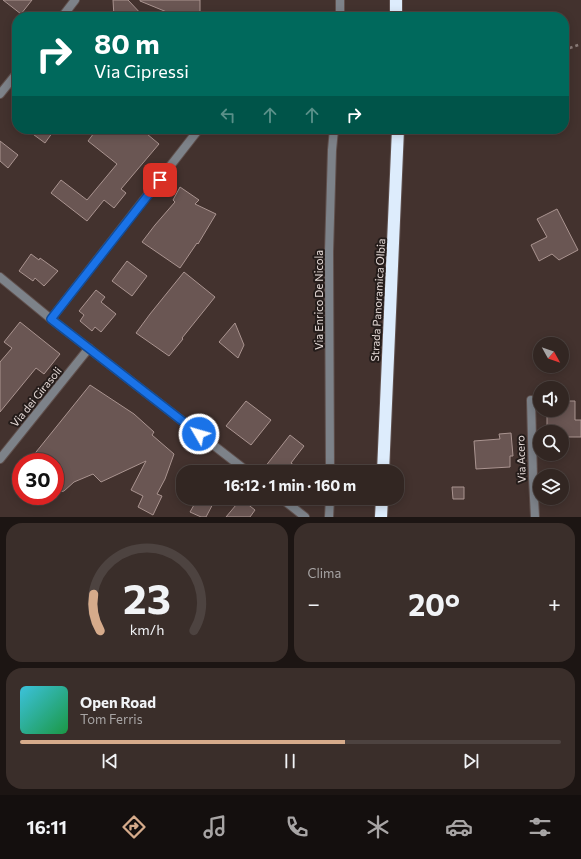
<!DOCTYPE html>
<html lang="it">
<head>
<meta charset="utf-8">
<style>
	body { margin:0; font-family:Commissioner,sans-serif; background:#3a2e2a; color:#f1f3f6; height:100vh; display:flex; flex-direction:column; font-size:15px; white-space:nowrap }
	* { box-sizing:border-box; margin:0 }
	p { font-size:13px; color:#a8a5a5 }
	.icon { flex:none; width:22px; height:22px; fill:none; stroke:currentColor; stroke-width:2; stroke-linecap:round; stroke-linejoin:round }
	.map { position:relative; height:517px; overflow:hidden }
	.side { display:flex; flex-direction:column; gap:6px; padding:6px; background:#1c1513; flex:1 }
	.side>* { flex:none }
	.guide { position:absolute; left:12px; top:12px; width:557px; height:122px; border-radius:16px; box-shadow:0 2px 10px #0003,0 0 0 1px #4d4340; background:#00695c; color:#fff; overflow:hidden }
	.needle { width:26px; rotate:130deg }
	.fabs { position:absolute; left:533px; top:337px; display:grid; gap:8px }
	.fabs a { display:grid; place-items:center; width:36px; height:36px; border-radius:50%; background:#322622; box-shadow:0 2px 10px #0003,0 0 0 1px #4d4340; font-size:20px }
	.speed { position:absolute; left:12px; top:453px; display:flex; gap:8px; font-size:20px; font-weight:700; text-align:center }
	.speed>* { display:grid; place-content:center; width:52px; height:52px; border-radius:50%; background:#322622; box-shadow:0 2px 10px #0003,0 0 0 1px #4d4340; line-height:1 }
	.speed .limit { border:6px solid #d22; background:#fff; color:#111 }
	.pin { position:absolute; display:grid; place-items:center; width:34px; height:34px; color:#fff; margin:-17px; border-radius:8px; box-shadow:0 2px 6px #0006 }
	.me { position:absolute; width:44px; margin:-22px; rotate:308deg; stroke-linejoin:round; filter:drop-shadow(0 0 3px #0008) }
	.turn { display:flex; align-items:center; gap:14px; height:84px; padding:0 16px; font-size:18px }
	.turn .icon { width:52px; height:52px; stroke-width:2.5 }
	.turn b { display:block; font-size:28px; line-height:34px }
	.lanes { display:flex; align-items:center; height:38px; padding:0 16px; background:#0003; justify-content:center; gap:20px; direction:ltr }
	.lanes .off { opacity:.35 }
	.big { font-size:30px; font-weight:700; line-height:1.1 }
	.side .widget { flex:1; display:flex; flex-direction:column; justify-content:center; gap:6px; min-width:0; padding:0 14px; border-radius:16px; background:#3a2e2a }
	.side .dial { align-items:center; gap:0 }
	.dial svg { height:104px; overflow:visible; fill:none; stroke:#4d4340; stroke-width:7; stroke-linecap:round; text-anchor:middle }
	.dial text { fill:#f1f3f6; stroke:none }
	.song { display:flex; align-items:center; gap:12px }
	.cover { width:48px; height:48px; border-radius:6px; background:linear-gradient(135deg,hsl(190 70% 55%),hsl(140 70% 35%)) }
	.played { height:4px; border-radius:2px; background:linear-gradient(90deg,#d6ab8b 60%,#4d4340 60%) }
	.keys { display:flex; justify-content:space-around; direction:ltr }
	.heat { display:flex; justify-content:space-between; align-items:center; font-size:22px; direction:ltr }
	.side .tiles { flex:1; display:grid; gap:6px; grid-template-columns:1fr 1fr }
	.widget:last-child { grid-column:span 2 }
	.trip { position:absolute; left:176px; top:465px; width:228px; height:40px; border-radius:16px; background:#322622; box-shadow:0 2px 10px #0003,0 0 0 1px #4d4340; font-weight:700; line-height:40px; text-align:center }
	.tab-bar { display:flex; height:64px; justify-content:space-around; align-items:center; background:#140f0e; color:#a8a5a5 }
	.tab-bar .icon { width:28px; height:28px }
	.tab-bar .current { color:#d6ab8b }
	.tab-bar b { font-size:18px; color:#f1f3f6 }
	.map>svg:first-child { display:block }
	.building { fill:#6a5653; stroke:#aa9490 }
	.lines { fill:none; stroke-linecap:round; stroke-linejoin:round }
	.street-casing { stroke:#60504d; stroke-width:10 }
	.highway-casing { stroke:#60504d; stroke-width:14 }
	.path { stroke:#897b77; stroke-width:2.5; stroke-dasharray:3 3; stroke-linecap:butt }
	.street { stroke:#7d8289; stroke-width:8 }
	.highway { stroke:#ddecfc; stroke-width:12 }
	.route-casing { stroke:#114b97; stroke-width:10 }
	.route { stroke:#1a73e8; stroke-width:7 }
	.labels { text-anchor:middle; stroke-width:4; stroke-linejoin:round; paint-order:stroke }
	.street-label { font-size:11px; fill:#e6dbd8; stroke:#241c1a }
</style>
</head>
<body>
<div class="map">
<svg width="581" height="517" viewBox="0 0 581 517">
	<rect width="100%" height="100%" fill="#43322e"/>
	<!-- building -->
	<path class="building" d="M 3,0 L 32,0 L 21,14 Z
		M 113,0 L 128,0 L 144,17 L 114,17 Z
		M 140,0 L 200,0 L 200,17 L 179,17 L 140,1 Z
		M 26,129 L 55,129 L 45,143 Z
		M 97,129 L 141,129 L 159,144 L 121,189 L 126,193 L 114,208 L 104,200 L 87,221 L 51,193 L 61,180 L 87,200 L 117,164 L 88,141 Z
		M 0,141 L 18,155 L 8,168 L 0,161 Z
		M 180,187 L 199,200 L 195,204 L 216,214 L 198,244 L 197,243 L 180,268 L 142,242 L 155,225 L 175,202 L 173,200 Z
		M 557,209 L 578,250 L 559,260 L 552,254 L 539,261 L 531,245 L 547,237 L 537,219 Z
		M 31,254 L 39,260 L 40,258 L 58,271 L 44,286 L 35,278 L 33,281 L 19,271 Z
		M 127,261 L 147,276 L 132,296 L 112,281 Z
		M 184,272 L 215,297 L 182,338 L 183,339 L 169,356 L 136,333 L 150,314 Z
		M 96,290 L 105,297 L 101,302 L 116,314 L 101,332 L 95,327 L 92,331 L 80,321 L 84,315 L 79,311 Z
		M 20,322 L 60,354 L 44,374 L 36,368 L 0,412 L 0,362 L 12,348 L 4,342 Z
		M 235,323 L 244,345 L 238,358 L 219,342 Z
		M 90,385 L 134,414 L 154,432 L 152,435 L 174,454 L 165,479 L 157,494 L 162,496 L 153,515 L 138,507 L 143,496 L 131,490 L 146,461 L 101,482 L 93,474 L 74,482 L 64,491 L 55,493 L 55,462 L 28,462 Z
		M 246,401 L 271,420 L 251,445 L 226,426 Z
		M 562,401 L 575,401 L 575,420 L 581,420 L 581,437 L 562,437 L 562,432 L 547,432 L 547,410 L 562,410 Z
		M 511,433 L 513,456 L 510,456 L 510,467 L 476,469 L 474,441 L 500,439 L 499,434 Z
		M 290,435 L 304,446 L 291,463 L 303,472 L 261,472 Z
		M 452,487 L 464,487 L 464,499 L 453,499 Z
		M 198,498 L 216,498 L 206,517 L 201,517 L 190,512 Z
		M 241,499 L 255,510 L 250,517 L 226,517 Z"/>
	<g class="lines">
		<!-- street casing -->
		<g class="street-casing">
			<path id="street" d="M 340,0 L 340,17
				M 62,17 L 75,0
				M 0,94 L 17,73
				M 0,277 L 51,319 L 248,472
				M 51,319 L 199,129
				M 531,400 L 533,478 L 535,517
				M 0,459 L 89,348
				M 330,472 L 329,252 L 332,150 L 334,129
				M 281,498 L 305,517
				M 329,517 L 330,498"/>
		</g>
		<!-- highway casing -->
		<g class="highway-casing">
			<path id="highway" d="M 396,0 L 396,17
				M 383,472 L 398,129
				M 381,517 L 382,498"/>
		</g>
		<!-- path -->
		<path class="path" d="M 564,50 L 581,44"/>
		<!-- street -->
		<use href="#street" class="street"/>
		<!-- highway -->
		<use href="#highway" class="highway"/>
	</g>
	<g class="lines">
		<!-- route casing -->
		<g class="route-casing">
			<path id="route" d="M 160,180 L 51,319 L 199,434"/>
		</g>
		<!-- route -->
		<use href="#route" class="route"/>
	</g>
	<g class="labels">
		<!-- street labels -->
		<g class="street-label">
			<text transform="translate(319 300) rotate(-90)" y="4">Via Enrico De Nicola</text>
			<text transform="translate(378 300) rotate(-87)" y="4">Strada Panoramica Olbia</text>
			<text transform="translate(36 397) rotate(-51)" y="4">Via dei Girasoli</text>
			<text transform="translate(521 459) rotate(-92)" y="4">Via Acero</text>
		</g>
	</g>
</svg>
<div class="fabs">
<a><svg class="needle" viewBox="-14 -14 28 28"><path d="M0-13l5 13h-10z" fill="#e53935"/><path d="M0 13l5-13h-10z" fill="#a8a5a5"/></svg></a>
<a><svg class="icon" aria-label="sound" viewBox="0 0 24 24"><path d="M4 9h4l5-4v14l-5-4H4zM17 9q2 3 0 6"/></svg></a>
<a><svg class="icon" aria-label="search" viewBox="0 0 24 24"><circle cx="10" cy="10" r="6"/><path d="M15 15l6 6"/></svg></a>
<a><svg class="icon" aria-label="layers" viewBox="0 0 24 24"><path d="M12 4l9 5-9 5-9-5zM3 14l9 5 9-5"/></svg></a>
</div>
<div class="speed"><div class="limit">30</div></div>
<div class="pin" style="left:160px;top:180px;background:#d93025"><svg class="icon" aria-label="arrive" viewBox="0 0 24 24"><path d="M6 21V4h12l-3 4 3 4H6"/></svg></div>
<svg class="me" style="left:199px;top:434px" viewBox="-20 -20 40 40"><circle r="17" fill="#1a73e8" stroke="#fff" stroke-width="3"/><path d="M0-11L8 9 0 5-8 9z" fill="#fff"/></svg>
<div class="trip">16:12 · 1 min · 160 m</div>
<div class="guide">
<div class="turn"><svg class="icon" aria-label="right" viewBox="0 0 24 24"><path d="M7 20v-9h11M14 6l5 5-5 5"/></svg><div><b>80 m</b>Via Cipressi</div></div>
<div class="lanes"><svg class="icon off" aria-label="left" viewBox="0 0 24 24"><path d="M17 20v-9H6M10 6l-5 5 5 5"/></svg><svg class="icon off" aria-label="ahead" viewBox="0 0 24 24"><path d="M12 20V5M6 11l6-6 6 6"/></svg><svg class="icon off" aria-label="ahead" viewBox="0 0 24 24"><path d="M12 20V5M6 11l6-6 6 6"/></svg><svg class="icon" aria-label="right" viewBox="0 0 24 24"><path d="M7 20v-9h11M14 6l5 5-5 5"/></svg></div>
</div>
</div>
<section class="side">
<div class="tiles">
<div class="widget dial"><svg viewBox="0 0 100 80">
<path d="M14 69A42 42 0 1 1 86 69"/>
<path d="M14 69A42 42 0 0 1 9 41" stroke="#d6ab8b"/>
<text x="50" y="56" font-size="32" font-weight="700">23</text>
<text x="50" y="72" font-size="11">km/h</text>
</svg></div>
<div class="widget"><p>Clima</p>
<div class="heat"><a>−</a><b class="big">20°</b><a>+</a></div>
</div>
<div class="widget">
<div class="song"><i class="cover"></i><div><b>Open Road</b><p>Tom Ferris</p></div></div>
<div class="played"></div>
<div class="keys"><svg class="icon" aria-label="previous" viewBox="0 0 24 24"><path d="M18 5L8 12l10 7zM5 5v14"/></svg><svg class="icon" aria-label="pause" viewBox="0 0 24 24"><path d="M8 5v14M16 5v14"/></svg><svg class="icon" aria-label="next" viewBox="0 0 24 24"><path d="M6 5l10 7-10 7zM19 5v14"/></svg></div>
</div>
</div>
</section>
<nav class="tab-bar">
<b>16:11</b>
<svg class="icon current" aria-label="directions" viewBox="0 0 24 24"><path d="M12 3l9 9-9 9-9-9zM9 14v-3h6M13 9l2 2-2 2"/></svg>
<svg class="icon" aria-label="music" viewBox="0 0 24 24"><path d="M9 18V5l10-2v13"/><circle cx="6" cy="18" r="3"/><circle cx="16" cy="16" r="3"/></svg>
<svg class="icon" aria-label="phone" viewBox="0 0 24 24"><path d="M5 4h4l2 5-3 2q2 4 5 5l2-3 5 2v4C11 20 4 13 5 4z"/></svg>
<svg class="icon" aria-label="climate" viewBox="0 0 24 24"><path d="M12 3v18M4 7l16 10M4 17L20 7"/></svg>
<svg class="icon" aria-label="car" viewBox="0 0 24 24"><path d="M5 17H2v-5l4-1 3-4h7l3 4 3 1v5h-3M9 17h6M6 11h13"/><circle cx="7" cy="17" r="2"/><circle cx="17" cy="17" r="2"/></svg>
<svg class="icon" aria-label="filters" viewBox="0 0 24 24"><path d="M4 7h16M4 17h16"/><circle cx="9" cy="7" r="2"/><circle cx="15" cy="17" r="2"/></svg>
</nav>
</body>
</html>
